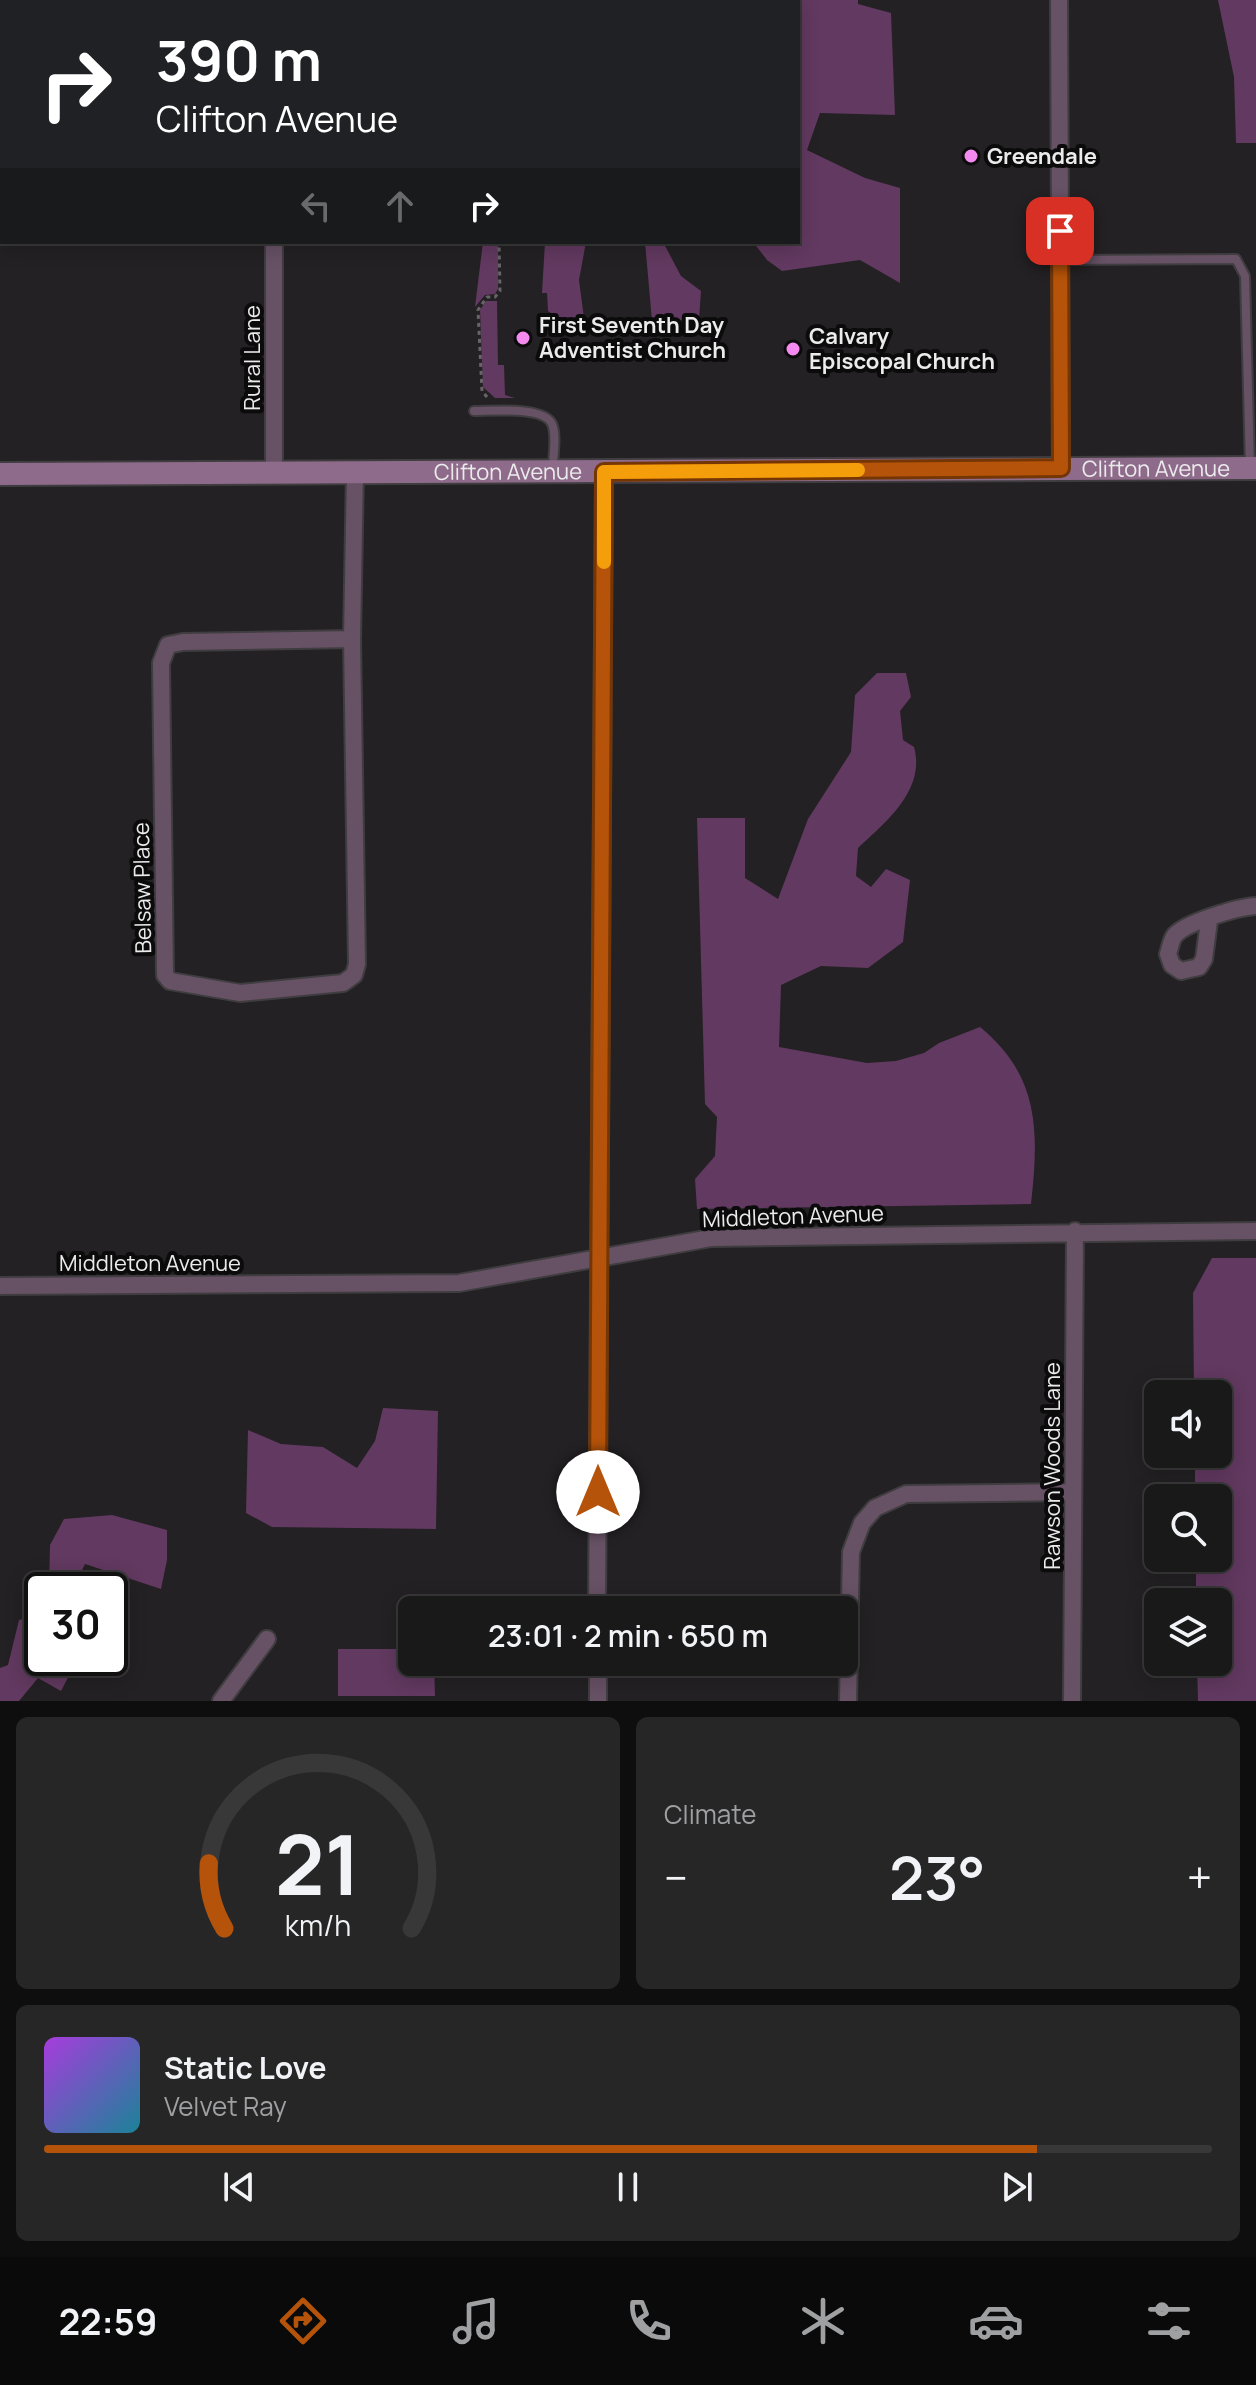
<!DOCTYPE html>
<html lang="en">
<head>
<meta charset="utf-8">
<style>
	body { margin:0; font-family:Manrope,sans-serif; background:#272627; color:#f1f3f6; height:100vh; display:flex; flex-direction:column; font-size:30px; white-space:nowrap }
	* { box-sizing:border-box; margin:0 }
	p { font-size:26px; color:#9fa0a2 }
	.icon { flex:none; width:44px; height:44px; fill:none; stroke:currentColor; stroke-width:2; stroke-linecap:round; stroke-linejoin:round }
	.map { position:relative; height:1701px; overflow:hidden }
	.panel { display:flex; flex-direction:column; gap:16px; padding:16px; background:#0e0e0e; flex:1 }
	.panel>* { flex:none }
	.top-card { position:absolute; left:0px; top:0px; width:800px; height:244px; box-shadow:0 4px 20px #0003,0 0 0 2px #383839; background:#202124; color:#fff; overflow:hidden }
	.fabs { position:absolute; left:1144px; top:1380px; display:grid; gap:16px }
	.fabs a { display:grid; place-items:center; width:88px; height:88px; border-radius:12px; background:#1a191a; box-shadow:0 4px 20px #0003,0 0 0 2px #383839; font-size:40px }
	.speed { position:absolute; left:24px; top:1572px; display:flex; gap:16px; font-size:40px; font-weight:700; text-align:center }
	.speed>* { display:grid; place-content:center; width:104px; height:104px; border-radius:50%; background:#1a191a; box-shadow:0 4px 20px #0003,0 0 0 2px #383839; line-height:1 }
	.speed .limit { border:4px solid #111; border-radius:12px; background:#fff; color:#111 }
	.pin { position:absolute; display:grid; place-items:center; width:68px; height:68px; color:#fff; margin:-34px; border-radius:16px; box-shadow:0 4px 12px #0006 }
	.me { position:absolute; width:88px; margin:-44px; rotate:0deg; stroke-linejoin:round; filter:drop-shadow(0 0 6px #0008) }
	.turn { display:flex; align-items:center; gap:28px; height:168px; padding:0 24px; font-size:36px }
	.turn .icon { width:104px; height:104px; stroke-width:2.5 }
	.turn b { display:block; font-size:56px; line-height:68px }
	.lanes { display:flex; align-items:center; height:76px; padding:0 24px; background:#0003; justify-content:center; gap:40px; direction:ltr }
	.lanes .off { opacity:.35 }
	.big { font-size:60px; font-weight:600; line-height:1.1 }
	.panel .card { flex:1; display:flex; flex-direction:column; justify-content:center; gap:12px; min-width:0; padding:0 28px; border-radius:12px; background:#272627 }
	.panel .dial { align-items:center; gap:0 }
	.dial svg { height:208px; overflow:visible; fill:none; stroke:#383839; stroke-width:7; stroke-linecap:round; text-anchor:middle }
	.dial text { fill:#f1f3f6; stroke:none }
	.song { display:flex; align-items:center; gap:24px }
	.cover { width:96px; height:96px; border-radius:12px; background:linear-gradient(135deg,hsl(280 70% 55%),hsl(190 70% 35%)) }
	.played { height:8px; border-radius:4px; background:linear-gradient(90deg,#b45309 85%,#383839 85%) }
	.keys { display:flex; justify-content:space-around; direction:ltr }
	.heat { display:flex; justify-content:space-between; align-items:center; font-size:44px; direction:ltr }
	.panel .tiles { flex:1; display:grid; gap:16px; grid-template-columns:1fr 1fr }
	.card:last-child { grid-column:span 2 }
	.trip { position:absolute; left:398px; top:1596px; width:460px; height:80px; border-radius:12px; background:#1a191a; box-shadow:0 4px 20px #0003,0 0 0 2px #383839; font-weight:600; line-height:80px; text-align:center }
	.tab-bar { display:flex; height:128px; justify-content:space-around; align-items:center; background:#0a0a0a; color:#9fa0a2 }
	.tab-bar .icon { width:56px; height:56px }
	.tab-bar .selected { color:#b45309 }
	.tab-bar b { font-size:36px; color:#f1f3f6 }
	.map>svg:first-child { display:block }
	.green { fill:#623960 }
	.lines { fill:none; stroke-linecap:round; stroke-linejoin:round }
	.lane-casing { stroke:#3f3d3f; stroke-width:12 }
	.street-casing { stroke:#3f3d3f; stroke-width:20 }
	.secondary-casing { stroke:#3f3d3f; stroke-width:26 }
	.path { stroke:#676567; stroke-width:3; stroke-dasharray:4 4; stroke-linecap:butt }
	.lane { stroke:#675165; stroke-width:8 }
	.street { stroke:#675165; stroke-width:16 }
	.secondary { stroke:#8e6b8b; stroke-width:22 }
	.route-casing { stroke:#753606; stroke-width:20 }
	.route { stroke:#b45309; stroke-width:14 }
	.slow { stroke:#f59e0b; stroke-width:14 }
	.poi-dot { fill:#f489f0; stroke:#0c0b0c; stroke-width:3 }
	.labels { text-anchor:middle; stroke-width:8; stroke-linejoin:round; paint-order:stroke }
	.poi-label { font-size:22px; font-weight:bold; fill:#ecebec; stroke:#0c0b0c; text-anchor:start }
	.street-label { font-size:22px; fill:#ecebec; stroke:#0c0b0c }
</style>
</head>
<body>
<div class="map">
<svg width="1256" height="1701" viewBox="0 0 1256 1701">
	<rect width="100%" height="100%" fill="#232123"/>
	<!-- green -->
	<path class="green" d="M 0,0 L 429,0 L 2,2 L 0,203 Z
		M 548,0 L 858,0 L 858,4 L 891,13 L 895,115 L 820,113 L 807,150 L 865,178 L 900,188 L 900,283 L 860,260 L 782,271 L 767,260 L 753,242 L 798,242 L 798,2 Z
		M 1218,0 L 1256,0 L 1256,143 L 1236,143 L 1234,77 Z
		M 483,242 L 498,242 L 498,289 L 495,294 L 485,295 L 475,307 Z
		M 545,242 L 586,242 L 579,280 L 585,326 L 566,323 L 548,311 L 547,293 L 542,293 Z
		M 645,242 L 663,242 L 681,276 L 701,291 L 699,320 L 652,321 Z
		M 486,301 L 497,301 L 498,365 L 504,365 L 505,395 L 515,398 L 495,398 L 483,387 L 480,310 Z
		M 877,673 L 906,673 L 911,697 L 900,711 L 903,740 L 914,747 C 926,790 886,822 858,848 L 856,876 L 871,887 L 886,869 L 910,880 L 903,942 L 868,968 L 821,966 L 781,985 L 779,1047 L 867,1063 L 896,1061 L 924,1053 L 939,1043 L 980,1027 C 1040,1076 1039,1132 1031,1204 L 697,1209 L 695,1179 L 715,1156 L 717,1117 L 705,1104 L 697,818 L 745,818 L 745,878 L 778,899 L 808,819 L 851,752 L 855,695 Z
		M 1212,1258 L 1256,1258 L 1256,1701 L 1198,1701 L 1197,1662 L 1218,1662 L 1218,1602 L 1196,1602 L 1196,1558 L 1218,1558 L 1218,1498 L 1195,1498 L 1195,1454 L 1218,1454 L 1218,1394 L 1194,1394 L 1193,1293 Z
		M 383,1408 L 438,1411 L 436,1529 L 272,1527 L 246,1513 L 248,1430 L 281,1444 L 323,1447 L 357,1468 L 375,1441 Z
		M 112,1515 L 167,1530 L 167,1560 L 161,1589 L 85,1564 L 77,1580 L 83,1590 L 49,1590 L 50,1545 L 64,1519 Z
		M 42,1614 L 42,1658 L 78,1658 L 61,1691 L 38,1678 L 19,1701 L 0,1701 L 0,1668 L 8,1665 L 19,1620 Z
		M 338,1649 L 412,1649 L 412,1662 L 434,1662 L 435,1696 L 338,1696 Z"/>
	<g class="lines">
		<!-- lane casing -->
		<g class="lane-casing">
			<path id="lane" d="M 1060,260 L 1236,259 L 1245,276 L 1250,467
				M 474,411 C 492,411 544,406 552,424 C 557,435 553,455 553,468"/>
		</g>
		<!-- street casing -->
		<g class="street-casing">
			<path id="street" d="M 1059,0 L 1061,468
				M 274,242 L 274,473
				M 352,639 L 357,964 L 354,975 L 343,983 L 240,993 L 170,981 L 165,975 L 161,663 L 168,645 L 183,642 Z
				M 352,639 L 355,471
				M 1209,921 L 1204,959 L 1199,967 L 1181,971 L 1172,965 L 1168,954 C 1170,948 1171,940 1175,935 C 1187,922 1238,907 1256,906
				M 0,1286 L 459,1283 L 711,1238 L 1256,1231
				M 597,1610 L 604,472
				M 598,1662 L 598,1701
				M 221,1701 L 267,1639
				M 848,1701 L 851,1552 L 862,1523 L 875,1508 L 906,1494 L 1073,1492
				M 1072,1701 L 1075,1231"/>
		</g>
		<!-- secondary casing -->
		<g class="secondary-casing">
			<g id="secondary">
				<path id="s1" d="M 0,474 L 1256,468"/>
			</g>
		</g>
		<!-- path -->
		<path class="path" d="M 487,397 L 482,391 L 478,310 L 487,297 L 495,297 L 500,291 L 499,242"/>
		<!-- lane -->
		<use href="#lane" class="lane"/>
		<!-- street -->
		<use href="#street" class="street"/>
		<!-- secondary -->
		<use href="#secondary" class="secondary"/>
	</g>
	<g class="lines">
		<!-- route casing -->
		<g class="route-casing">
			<path id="route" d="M 598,1492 L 604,472 L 1061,468 L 1060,231"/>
		</g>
		<!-- route -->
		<use href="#route" class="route"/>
		<!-- slow -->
		<path class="slow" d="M 604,562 L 604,472 L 858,470"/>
	</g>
	<!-- markers -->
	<g class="poi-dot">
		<circle cx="971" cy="156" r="8"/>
		<circle cx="523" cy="338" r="8"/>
		<circle cx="793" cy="349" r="8"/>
	</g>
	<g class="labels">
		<!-- poi labels -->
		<g class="poi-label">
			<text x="987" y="164">Greendale</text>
			<text x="539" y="333">First Seventh Day<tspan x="539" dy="25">Adventist Church</tspan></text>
			<text x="809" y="344">Calvary<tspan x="809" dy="25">Episcopal Church</tspan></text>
		</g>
		<!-- street labels -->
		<g class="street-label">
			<text transform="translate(252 358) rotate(-90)" y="8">Rural Lane</text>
			<text dy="8" stroke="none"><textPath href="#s1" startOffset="1156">Clifton Avenue</textPath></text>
			<text dy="8" stroke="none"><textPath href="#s1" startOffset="508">Clifton Avenue</textPath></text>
			<text transform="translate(142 888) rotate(-91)" y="8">Belsaw Place</text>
			<text transform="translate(793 1216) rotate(-2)" y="8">Middleton Avenue</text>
			<text x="150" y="1271">Middleton Avenue</text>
			<text transform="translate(1052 1466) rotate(-90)" y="8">Rawson Woods Lane</text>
		</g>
	</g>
</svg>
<div class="fabs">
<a><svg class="icon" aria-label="sound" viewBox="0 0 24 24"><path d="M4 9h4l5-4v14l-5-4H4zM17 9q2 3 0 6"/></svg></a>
<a><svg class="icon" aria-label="search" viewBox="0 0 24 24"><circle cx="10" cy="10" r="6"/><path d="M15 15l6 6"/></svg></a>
<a><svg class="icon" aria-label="layers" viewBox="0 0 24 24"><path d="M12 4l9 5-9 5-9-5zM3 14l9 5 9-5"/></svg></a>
</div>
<div class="speed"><div class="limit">30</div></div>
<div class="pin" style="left:1060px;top:231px;background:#d93025"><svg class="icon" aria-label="arrive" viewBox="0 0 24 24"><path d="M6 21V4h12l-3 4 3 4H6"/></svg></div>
<svg class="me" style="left:598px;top:1492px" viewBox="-20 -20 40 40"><circle r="19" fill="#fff"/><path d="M0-13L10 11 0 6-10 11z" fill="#b45309"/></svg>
<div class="trip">23:01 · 2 min · 650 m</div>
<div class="top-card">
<div class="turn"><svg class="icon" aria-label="right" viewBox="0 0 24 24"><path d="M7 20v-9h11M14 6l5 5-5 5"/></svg><div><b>390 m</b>Clifton Avenue</div></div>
<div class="lanes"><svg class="icon off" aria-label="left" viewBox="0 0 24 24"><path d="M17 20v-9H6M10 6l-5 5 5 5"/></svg><svg class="icon off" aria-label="ahead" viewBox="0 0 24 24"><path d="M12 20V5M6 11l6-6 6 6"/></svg><svg class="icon" aria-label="right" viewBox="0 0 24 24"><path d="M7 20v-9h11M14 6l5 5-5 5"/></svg></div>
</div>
</div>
<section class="panel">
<div class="tiles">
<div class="card dial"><svg viewBox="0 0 100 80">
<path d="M14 69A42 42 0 1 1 86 69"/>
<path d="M14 69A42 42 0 0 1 8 44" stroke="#b45309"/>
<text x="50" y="56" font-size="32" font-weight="700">21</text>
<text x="50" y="72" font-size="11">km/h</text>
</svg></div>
<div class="card"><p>Climate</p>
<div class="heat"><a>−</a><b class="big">23°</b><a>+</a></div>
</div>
<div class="card">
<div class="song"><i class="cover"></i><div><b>Static Love</b><p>Velvet Ray</p></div></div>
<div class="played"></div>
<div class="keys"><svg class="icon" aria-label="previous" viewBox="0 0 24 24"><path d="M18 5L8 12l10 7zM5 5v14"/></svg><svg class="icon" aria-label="pause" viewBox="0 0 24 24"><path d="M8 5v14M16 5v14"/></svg><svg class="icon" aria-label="next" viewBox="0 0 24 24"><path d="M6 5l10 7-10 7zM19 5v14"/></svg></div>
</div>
</div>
</section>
<nav class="tab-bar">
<b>22:59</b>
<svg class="icon selected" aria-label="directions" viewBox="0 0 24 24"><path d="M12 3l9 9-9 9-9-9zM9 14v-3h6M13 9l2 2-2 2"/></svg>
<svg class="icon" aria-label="music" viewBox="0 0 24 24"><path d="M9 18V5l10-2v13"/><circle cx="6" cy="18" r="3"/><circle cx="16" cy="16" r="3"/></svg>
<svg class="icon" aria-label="phone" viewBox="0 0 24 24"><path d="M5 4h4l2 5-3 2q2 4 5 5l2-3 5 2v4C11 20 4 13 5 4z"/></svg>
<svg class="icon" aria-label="climate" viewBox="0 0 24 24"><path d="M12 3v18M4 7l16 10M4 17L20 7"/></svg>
<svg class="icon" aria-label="car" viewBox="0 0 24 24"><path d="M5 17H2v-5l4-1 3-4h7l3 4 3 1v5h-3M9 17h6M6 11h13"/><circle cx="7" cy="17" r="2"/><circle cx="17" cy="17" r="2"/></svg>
<svg class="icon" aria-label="filters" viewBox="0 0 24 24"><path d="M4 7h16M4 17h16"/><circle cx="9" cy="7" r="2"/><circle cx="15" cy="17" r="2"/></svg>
</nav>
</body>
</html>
